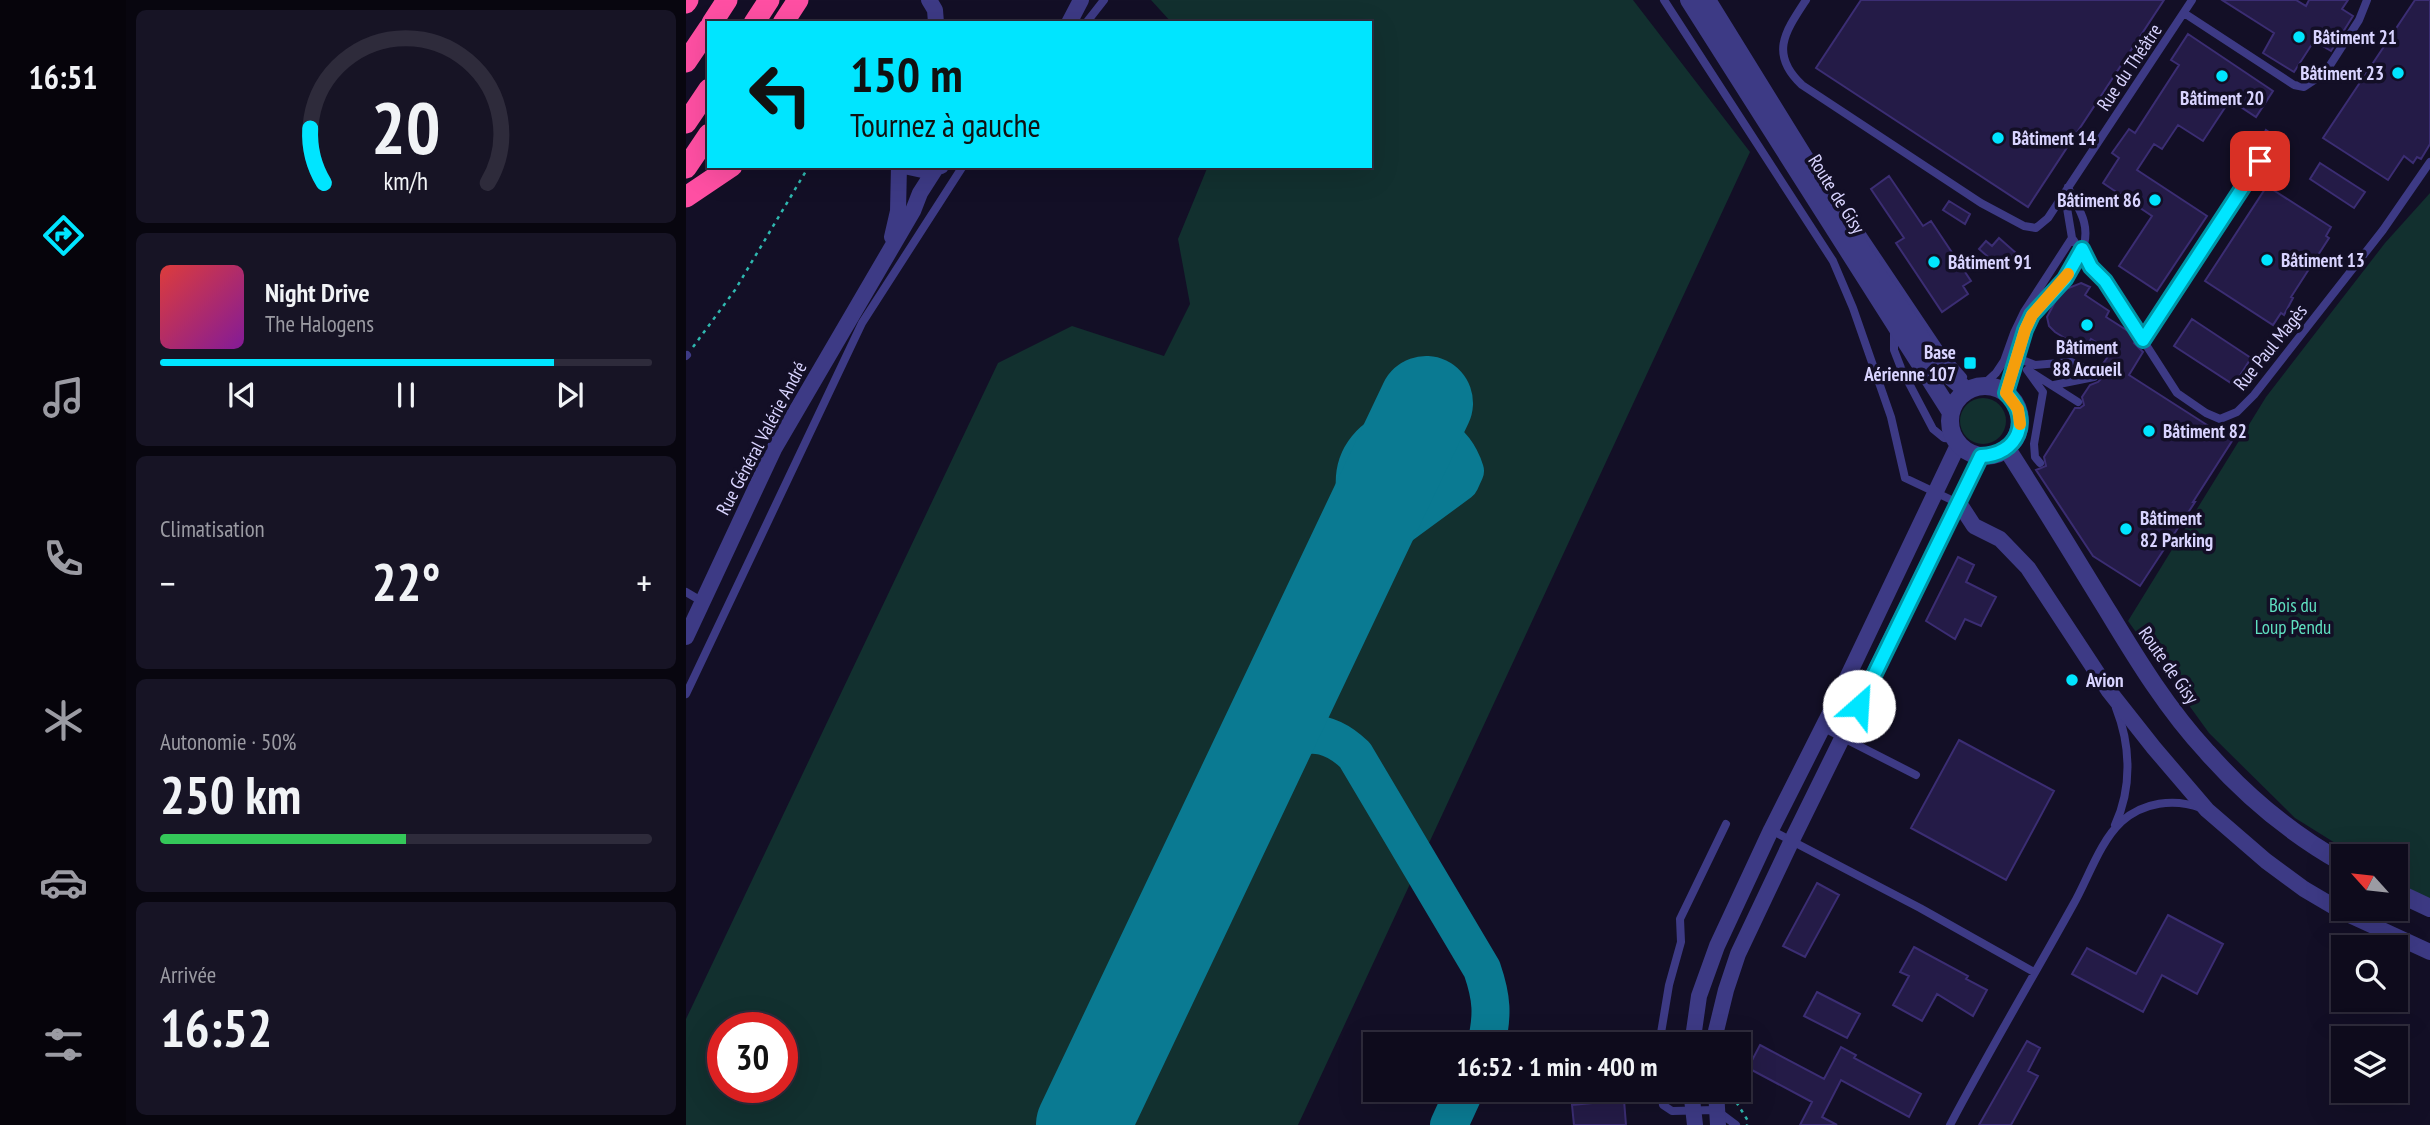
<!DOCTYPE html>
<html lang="fr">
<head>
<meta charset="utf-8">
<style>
	body { margin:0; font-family:"PT Sans Narrow",sans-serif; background:#171425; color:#f1f3f6; height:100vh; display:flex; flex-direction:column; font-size:26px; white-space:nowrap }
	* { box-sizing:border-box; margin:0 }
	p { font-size:23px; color:#9b9ba3 }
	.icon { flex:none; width:38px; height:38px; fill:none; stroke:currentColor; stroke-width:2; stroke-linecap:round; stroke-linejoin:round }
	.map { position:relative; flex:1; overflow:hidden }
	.details { display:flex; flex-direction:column; gap:10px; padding:10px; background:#08060f; width:560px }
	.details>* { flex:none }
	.hud { position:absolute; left:21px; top:21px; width:665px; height:147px; border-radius:0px; box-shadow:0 7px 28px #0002,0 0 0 2px #2e2b3b; background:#00e5ff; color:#111; overflow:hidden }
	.needle { width:46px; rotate:297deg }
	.buttons { position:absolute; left:1645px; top:844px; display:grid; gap:14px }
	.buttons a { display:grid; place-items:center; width:77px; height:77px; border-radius:0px; background:#0e0b1c; box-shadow:0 7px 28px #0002,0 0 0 2px #2e2b3b; font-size:35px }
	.speed { position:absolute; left:21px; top:1012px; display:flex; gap:14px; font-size:35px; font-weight:700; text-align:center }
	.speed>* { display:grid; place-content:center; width:91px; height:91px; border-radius:50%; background:#0e0b1c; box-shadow:0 7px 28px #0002,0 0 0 2px #2e2b3b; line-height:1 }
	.speed .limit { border:10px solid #d22; background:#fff; color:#111 }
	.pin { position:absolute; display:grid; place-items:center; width:60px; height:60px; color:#fff; margin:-30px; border-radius:14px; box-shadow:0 4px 10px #0006 }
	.me { position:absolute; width:77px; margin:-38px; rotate:26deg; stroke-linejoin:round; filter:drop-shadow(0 0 5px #0008) }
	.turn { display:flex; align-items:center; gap:24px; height:147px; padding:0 28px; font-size:32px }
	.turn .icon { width:91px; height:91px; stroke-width:2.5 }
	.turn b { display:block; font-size:49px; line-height:60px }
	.big { font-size:52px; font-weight:600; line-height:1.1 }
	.details .tile { flex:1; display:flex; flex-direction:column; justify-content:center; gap:10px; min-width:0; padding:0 24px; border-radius:10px; background:#171425 }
	.details .dial { align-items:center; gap:0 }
	.dial svg { height:182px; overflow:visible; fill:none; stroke:#2e2b3b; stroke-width:7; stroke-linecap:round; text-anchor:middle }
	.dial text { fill:#f1f3f6; stroke:none }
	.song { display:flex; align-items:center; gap:21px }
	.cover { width:84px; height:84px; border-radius:10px; background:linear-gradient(135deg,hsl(0 70% 55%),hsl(290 70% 35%)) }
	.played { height:7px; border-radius:4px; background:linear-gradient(90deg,#00e5ff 80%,#2e2b3b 80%) }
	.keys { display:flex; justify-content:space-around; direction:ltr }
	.heat { display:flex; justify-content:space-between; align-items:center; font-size:38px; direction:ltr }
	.charge { height:10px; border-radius:5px; background:linear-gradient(90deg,#34c759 50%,#2e2b3b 0) }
	.trip { position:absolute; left:677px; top:1032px; width:388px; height:70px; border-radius:0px; background:#0e0b1c; box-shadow:0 7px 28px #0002,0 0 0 2px #2e2b3b; font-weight:600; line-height:70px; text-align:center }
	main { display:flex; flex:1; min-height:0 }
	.tabs { display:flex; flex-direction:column; width:126px; justify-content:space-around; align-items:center; background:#06040b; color:#9b9ba3 }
	.tabs .icon { width:49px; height:49px }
	.tabs .on { color:#00e5ff }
	.tabs b { font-size:32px; color:#f1f3f6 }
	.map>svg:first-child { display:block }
	.green { fill:#12302f; fill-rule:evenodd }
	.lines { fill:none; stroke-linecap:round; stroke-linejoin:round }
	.taxiway { stroke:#0a7a92; stroke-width:38 }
	.runway { stroke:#0a7a92; stroke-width:94 }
	.building { fill:#241b47; stroke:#3b2d73; stroke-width:2 }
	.path { stroke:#2fb8b0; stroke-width:2.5; stroke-dasharray:3.5 5; stroke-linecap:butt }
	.service { stroke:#3d3a85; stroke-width:8 }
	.minor { stroke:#3d3a85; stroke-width:16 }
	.tertiary { stroke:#3d3a85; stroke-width:18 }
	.motorway { stroke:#ff4fa3; stroke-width:21 }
	.route-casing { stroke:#0095a6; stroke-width:18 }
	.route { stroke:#00e5ff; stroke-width:12 }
	.slow { stroke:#f59e0b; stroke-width:12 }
	.poi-dot { fill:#00e5ff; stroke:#130f26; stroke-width:2.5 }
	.labels { text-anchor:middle; stroke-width:7; stroke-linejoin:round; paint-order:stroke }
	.poi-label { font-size:19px; font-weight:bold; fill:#d9d4ff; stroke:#130f26; text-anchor:start }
	.street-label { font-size:19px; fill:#d9d4ff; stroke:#130f26 }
	.park-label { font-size:19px; fill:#5fe0c0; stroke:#130f26 }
</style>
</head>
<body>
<main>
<nav class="tabs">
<b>16:51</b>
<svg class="icon on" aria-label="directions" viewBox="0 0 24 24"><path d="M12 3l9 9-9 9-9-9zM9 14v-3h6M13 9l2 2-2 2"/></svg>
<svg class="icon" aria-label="music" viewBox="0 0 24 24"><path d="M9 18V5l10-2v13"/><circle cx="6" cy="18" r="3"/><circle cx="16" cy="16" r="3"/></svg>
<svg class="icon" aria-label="phone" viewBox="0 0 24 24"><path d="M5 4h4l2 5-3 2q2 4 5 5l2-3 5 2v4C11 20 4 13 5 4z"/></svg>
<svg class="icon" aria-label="climate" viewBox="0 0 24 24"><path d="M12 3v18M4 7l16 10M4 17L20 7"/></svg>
<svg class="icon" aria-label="car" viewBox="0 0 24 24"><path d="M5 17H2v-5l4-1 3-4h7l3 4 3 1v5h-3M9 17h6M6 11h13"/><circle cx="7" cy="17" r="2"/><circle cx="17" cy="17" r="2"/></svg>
<svg class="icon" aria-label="filters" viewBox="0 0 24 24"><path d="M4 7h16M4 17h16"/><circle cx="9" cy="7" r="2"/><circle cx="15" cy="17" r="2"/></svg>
</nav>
<section class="details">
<div class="tile dial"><svg viewBox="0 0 100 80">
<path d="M14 69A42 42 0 1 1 86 69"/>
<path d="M14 69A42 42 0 0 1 8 45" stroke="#00e5ff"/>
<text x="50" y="56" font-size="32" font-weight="700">20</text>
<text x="50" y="72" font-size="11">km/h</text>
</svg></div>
<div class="tile">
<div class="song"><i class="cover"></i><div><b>Night Drive</b><p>The Halogens</p></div></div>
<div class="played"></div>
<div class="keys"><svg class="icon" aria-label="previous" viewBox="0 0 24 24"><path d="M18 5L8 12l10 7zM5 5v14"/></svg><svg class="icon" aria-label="pause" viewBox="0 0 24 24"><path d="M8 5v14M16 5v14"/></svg><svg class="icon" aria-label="next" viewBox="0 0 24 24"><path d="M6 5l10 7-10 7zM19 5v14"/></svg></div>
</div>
<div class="tile"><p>Climatisation</p>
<div class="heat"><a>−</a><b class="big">22°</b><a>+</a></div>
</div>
<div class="tile"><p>Autonomie · 50%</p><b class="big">250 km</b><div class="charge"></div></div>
<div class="tile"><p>Arrivée</p><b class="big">16:52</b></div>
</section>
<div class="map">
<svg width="1744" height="1125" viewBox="0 0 1744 1125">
	<rect width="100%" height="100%" fill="#130f26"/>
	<!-- green -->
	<path class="green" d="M 465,0 L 947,0 L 1064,152 L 612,1125 L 0,1125 L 0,1019 L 312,363 L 386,326 L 478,356 L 504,304 L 492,239 L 522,166 L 684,166 L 684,23 L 486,23 ZM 37,1027 L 96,1027 L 96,1087 L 37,1087 Z
		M 1744,193 L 1744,901 L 1710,880 L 1710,856 L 1670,856 L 1609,818 L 1523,733 L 1442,621 L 1580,397 L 1699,243 Z
		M1274 421a23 23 0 1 1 46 0a23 23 0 1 1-46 0Z"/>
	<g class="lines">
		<!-- taxiway -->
		<path class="taxiway" d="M 665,562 L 774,482 L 779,471 C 757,402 663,422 669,489 C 670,501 677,512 683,523
			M 559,781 C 589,743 625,713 669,755 L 796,969 C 806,998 807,1015 800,1045
			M 763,1125 L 779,1090"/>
		<!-- runway -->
		<path class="runway" d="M 397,1125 L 740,403"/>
	</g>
	<!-- building -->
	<path class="building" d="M 1175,0 L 1478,0 L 1342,207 L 1130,68 Z
		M 1536,0 L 1610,0 L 1620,6 L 1623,0 L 1662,0 L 1656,9 L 1667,16 L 1645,51 L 1628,41 L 1608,72 L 1577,53 L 1588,33 Z
		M 1729,0 L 1744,0 L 1744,144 L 1735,159 L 1731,157 L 1727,163 L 1718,156 L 1702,180 L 1637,138 Z
		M 1502,34 L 1587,91 L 1570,117 L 1544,100 L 1517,141 L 1492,125 L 1476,149 L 1468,144 L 1451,170 L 1521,216 L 1471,291 L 1433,266 L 1466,216 L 1417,183 L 1433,158 L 1426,153 L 1443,129 L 1449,133 L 1493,65 L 1485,60 Z
		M 1580,130 L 1599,142 L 1592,152 L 1573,142 Z
		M 1634,163 L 1679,192 L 1668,208 L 1624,179 Z
		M 1203,176 L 1237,226 L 1245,221 L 1285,281 L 1277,286 L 1282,294 L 1256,312 L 1210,243 L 1218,238 L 1185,189 Z
		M 1581,186 L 1645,227 L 1640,236 L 1643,238 L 1605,297 L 1607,298 L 1598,315 L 1595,313 L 1587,325 L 1519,281 Z
		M 1263,201 L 1284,214 L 1279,224 L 1257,210 Z
		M 1313,238 L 1330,253 L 1316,269 L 1293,249 L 1300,241 L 1306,246 Z
		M 1395,283 L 1404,287 L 1399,295 L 1423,311 L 1420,317 L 1445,333 L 1450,341 L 1448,343 L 1457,352 L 1443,375 L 1546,441 L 1507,502 L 1509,502 L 1454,586 L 1407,556 L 1350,470 L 1360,466 L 1358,457 L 1389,408 L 1394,408 L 1398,405 L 1396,397 L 1404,385 L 1412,382 L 1417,377 L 1417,373 L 1414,368 L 1425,352 L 1405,339 L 1398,350 L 1369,332 L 1363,326 L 1361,317 L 1371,298 L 1380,289 Z
		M 1506,319 L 1565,358 L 1548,385 L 1488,346 Z
		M 1272,557 L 1288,565 L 1280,582 L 1310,597 L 1295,626 L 1279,619 L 1269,639 L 1240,621 Z
		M 1273,740 L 1368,791 L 1320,880 L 1225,828 Z
		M 1131,883 L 1153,895 L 1119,957 L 1097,946 Z
		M 1482,915 L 1537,944 L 1511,994 L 1476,975 L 1457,1012 L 1386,974 L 1401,948 L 1450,974 Z
		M 1228,947 L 1282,976 L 1280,979 L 1301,990 L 1287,1016 L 1251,994 L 1236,1021 L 1207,1005 L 1223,976 L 1214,972 Z
		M 1131,992 L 1174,1014 L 1161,1038 L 1118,1016 Z
		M 1341,1041 L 1354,1048 L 1342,1071 L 1352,1076 L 1325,1125 L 1293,1125 Z
		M 1074,1045 L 1138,1079 L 1155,1047 L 1170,1055 L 1168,1058 L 1235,1094 L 1223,1117 L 1155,1080 L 1136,1117 L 1151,1125 L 1114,1125 L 1126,1102 L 1062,1068 Z
		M 938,1100 L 940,1125 L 888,1125 L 886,1105 Z"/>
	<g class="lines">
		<!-- path -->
		<path class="path" d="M 7,347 L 49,290 L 123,166
			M 1046,1095 L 1062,1121 L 1061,1125"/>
		<!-- service -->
		<path class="service" d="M 978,0 L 1147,261 L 1167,308 L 1205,417 L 1219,478 L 1272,503
			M 1120,0 C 1099,32 1083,54 1116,85 L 1295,203 L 1338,226 L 1350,228 L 1362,218 L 1506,0
			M 1498,13 L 1608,85 L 1618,87 L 1639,73 L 1673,20 L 1681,0
			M 400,23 L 418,0
			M 1164,216 L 1256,353 L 1277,377
			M 1386,238 L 1406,267 L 1419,281 L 1491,393 L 1520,413 L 1534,419 L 1551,412 L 1568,395 L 1697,230 L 1744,162
			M 1208,327 L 1208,350 L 1215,368 L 1247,429 L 1258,438 L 1268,439
			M 1457,340 L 1574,161
			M 0,356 L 1,355
			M 1331,358 L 1349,365 L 1385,362 L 1411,374
			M 1341,370 L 1357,392 L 1348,444 L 1349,457 L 1354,463
			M 1345,372 L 1392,402
			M 1297,385 L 1310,373 L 1318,361 L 1328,333 L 1338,312 L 1386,238 L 1381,208 L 1382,190
			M 1368,385 L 1408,377
			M 1320,393 C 1328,370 1333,335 1347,315 C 1365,288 1408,260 1398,222 C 1395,210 1387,199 1382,187
			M 0,592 L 17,602
			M 0,694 L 176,323 L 277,166
			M 1136,727 L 1230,775
			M 1429,825 C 1446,788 1445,746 1430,708
			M 1085,830 L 1234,908 L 1348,972
			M 973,1045 L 983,985 L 995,942 L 994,919 L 1040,824
			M 975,1090 L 977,1105 L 986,1111 L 1030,1110 L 1050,1125
			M 1264,1125 C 1303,1051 1346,979 1387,905 C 1402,879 1413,843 1435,822 C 1457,802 1488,798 1515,808"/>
		<!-- minor -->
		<path class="minor" d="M 243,0 L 249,10 L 250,23
			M 383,23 L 395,0
			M 218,166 L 241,171 L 255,166
			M 206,237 L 212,211 L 213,166
			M 1273,503 L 1288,526 L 1314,539 L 1342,568 L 1423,691 L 1468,748 L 1521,810 L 1580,861 L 1618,889 L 1657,912 L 1744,952
			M 0,637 L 88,449 L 227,211 L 234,193 L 250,168
			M 1006,1045 L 1013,996 L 1031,946 L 1085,830 L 1152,697 L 1272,445
			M 1030,1045 L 1030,1031 L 1040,990 L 1052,954 L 1106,840 L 1295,456
			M 1005,1090 L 1009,1125
			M 1030,1090 L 1032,1125"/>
		<!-- tertiary -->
		<path class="tertiary" d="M 1003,0 L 1264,411
			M 1021,0 L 1183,262 L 1257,370 L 1280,390
			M1264 421a35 35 0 1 1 70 0a35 35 0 1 1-70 0Z
			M 1321,449 C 1356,503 1389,558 1423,613 C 1452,661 1482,710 1521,752 C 1559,795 1607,835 1657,863
			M 1710,892 L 1744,908"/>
		<!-- motorway -->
		<path class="motorway" d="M 0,3 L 2,0
			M 26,23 L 41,0
			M 68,23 L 83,0
			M 97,23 L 112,0
			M 0,62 L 23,28
			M 0,123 L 23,89
			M 0,168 L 23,134
			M 0,197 L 46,166"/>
	</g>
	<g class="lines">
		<!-- route casing -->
		<g class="route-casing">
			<path id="route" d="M 1173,706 L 1295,456 C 1332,455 1347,419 1320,393 L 1339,330 L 1346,315 L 1379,279 L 1396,249 L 1405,267 L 1419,281 L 1457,340 L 1574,161"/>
		</g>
		<!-- route -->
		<use href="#route" class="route"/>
		<!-- slow -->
		<path class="slow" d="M 1334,424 L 1332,409 L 1320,393 L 1339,330 L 1346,315 L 1382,274"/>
	</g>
	<!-- markers -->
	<g class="poi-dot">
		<circle cx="1613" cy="37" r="7"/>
		<circle cx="1712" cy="73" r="7"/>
		<circle cx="1536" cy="76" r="7"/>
		<circle cx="1312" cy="138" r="7"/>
		<circle cx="1469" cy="200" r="7"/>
		<circle cx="1581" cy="260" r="7"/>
		<circle cx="1248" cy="262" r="7"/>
		<circle cx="1401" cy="325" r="7"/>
		<rect x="1277" y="356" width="14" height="14" rx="3.5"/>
		<circle cx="1463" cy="431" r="7"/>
		<circle cx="1440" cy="529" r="7"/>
		<circle cx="1386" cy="680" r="7"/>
	</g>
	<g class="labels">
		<!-- poi labels -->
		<g class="poi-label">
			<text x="1627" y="44">Bâtiment 21</text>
			<text x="1698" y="80" text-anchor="end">Bâtiment 23</text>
			<text x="1536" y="105" text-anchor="middle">Bâtiment 20</text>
			<text x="1326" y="145">Bâtiment 14</text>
			<text x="1455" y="207" text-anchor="end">Bâtiment 86</text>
			<text x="1595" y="267">Bâtiment 13</text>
			<text x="1262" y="269">Bâtiment 91</text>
			<text x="1401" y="354" text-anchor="middle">Bâtiment<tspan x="1401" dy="22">88 Accueil</tspan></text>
			<text x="1270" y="359" text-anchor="end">Base<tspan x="1270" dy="22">Aérienne 107</tspan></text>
			<text x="1477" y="438">Bâtiment 82</text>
			<text x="1454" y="525">Bâtiment<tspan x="1454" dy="22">82 Parking</tspan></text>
			<text x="1400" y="687">Avion</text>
		</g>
		<!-- street labels -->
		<g class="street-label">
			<text transform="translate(1443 67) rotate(-56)" y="7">Rue du Théâtre</text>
			<text transform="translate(1151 194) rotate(58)" y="7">Route de Gisy</text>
			<text transform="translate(1584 347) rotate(-51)" y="7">Rue Paul Magès</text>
			<text transform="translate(75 438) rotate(-62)" y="7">Rue Général Valérie André</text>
			<text transform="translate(1483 665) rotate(55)" y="7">Route de Gisy</text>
		</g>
		<!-- park labels -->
		<g class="park-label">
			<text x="1607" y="612">Bois du<tspan x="1607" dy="22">Loup Pendu</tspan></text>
		</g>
	</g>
</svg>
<div class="buttons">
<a><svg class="needle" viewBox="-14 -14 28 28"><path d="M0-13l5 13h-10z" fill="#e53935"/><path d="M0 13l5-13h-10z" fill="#9b9ba3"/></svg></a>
<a><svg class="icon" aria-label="search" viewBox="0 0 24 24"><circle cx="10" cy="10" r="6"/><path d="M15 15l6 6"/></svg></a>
<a><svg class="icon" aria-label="layers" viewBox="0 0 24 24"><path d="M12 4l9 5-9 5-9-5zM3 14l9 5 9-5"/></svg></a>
</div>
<div class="speed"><div class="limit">30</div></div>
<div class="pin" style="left:1574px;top:161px;background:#d93025"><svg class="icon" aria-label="arrive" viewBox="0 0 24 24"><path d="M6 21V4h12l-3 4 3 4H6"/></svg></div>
<svg class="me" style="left:1173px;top:706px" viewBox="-20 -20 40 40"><circle r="19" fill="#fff"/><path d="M0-13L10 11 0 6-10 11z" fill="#00e5ff"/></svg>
<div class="trip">16:52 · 1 min · 400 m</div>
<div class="hud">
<div class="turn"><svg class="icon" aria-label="left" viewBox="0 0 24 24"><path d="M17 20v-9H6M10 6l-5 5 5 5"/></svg><div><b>150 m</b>Tournez à gauche</div></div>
</div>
</div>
</main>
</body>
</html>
